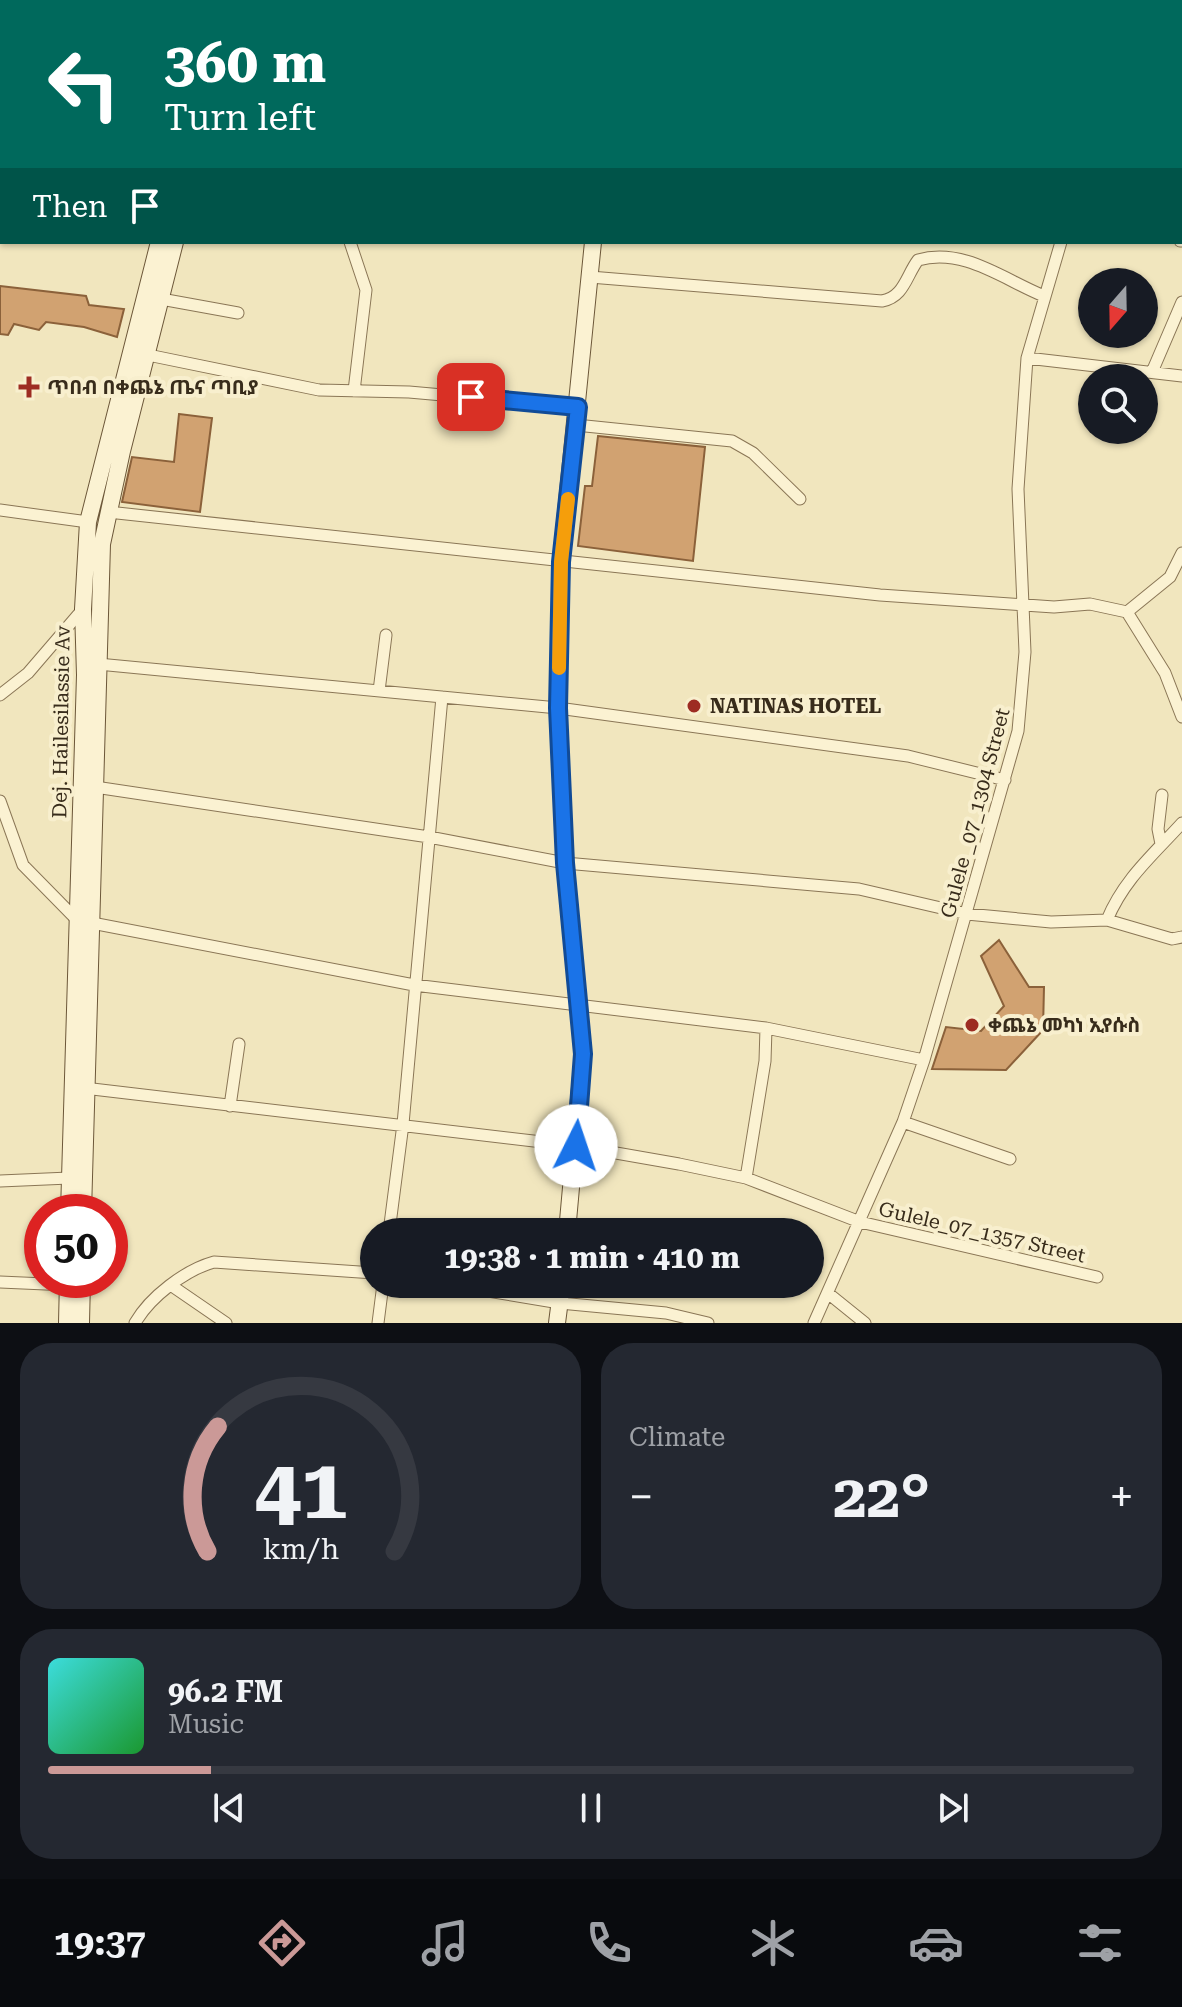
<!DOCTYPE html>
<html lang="en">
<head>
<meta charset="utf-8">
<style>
	body { margin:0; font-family:"Roboto Serif","Noto Sans Ethiopic",serif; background:#242831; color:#f1f3f6; height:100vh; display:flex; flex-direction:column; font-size:30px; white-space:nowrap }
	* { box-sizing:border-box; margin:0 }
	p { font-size:26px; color:#9ea1a6 }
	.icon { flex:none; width:44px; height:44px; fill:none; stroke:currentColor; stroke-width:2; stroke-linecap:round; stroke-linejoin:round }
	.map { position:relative; height:1323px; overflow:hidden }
	.drawer { display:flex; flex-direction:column; gap:20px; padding:20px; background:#0d0f14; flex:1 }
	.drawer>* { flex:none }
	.guide { position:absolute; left:0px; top:0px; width:1182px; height:244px; box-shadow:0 2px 6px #0004; background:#00695c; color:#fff; overflow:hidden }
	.needle { width:52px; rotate:200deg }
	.tools { position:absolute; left:1078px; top:268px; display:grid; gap:16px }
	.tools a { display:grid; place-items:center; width:80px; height:80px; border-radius:50%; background:#171b24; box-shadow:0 2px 6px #0004; font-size:40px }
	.speed { position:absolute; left:24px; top:1194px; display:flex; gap:16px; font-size:40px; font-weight:700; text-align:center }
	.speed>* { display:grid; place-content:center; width:104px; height:104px; border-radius:50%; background:#171b24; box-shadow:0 2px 6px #0004; line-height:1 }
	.speed .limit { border:12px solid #d22; background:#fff; color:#111 }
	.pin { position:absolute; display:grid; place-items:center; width:68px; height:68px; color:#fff; margin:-34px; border-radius:16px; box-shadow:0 4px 12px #0006 }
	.me { position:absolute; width:88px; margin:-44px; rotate:4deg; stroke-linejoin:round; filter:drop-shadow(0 0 6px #0008) }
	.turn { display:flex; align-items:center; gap:28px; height:168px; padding:0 32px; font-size:36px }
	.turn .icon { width:104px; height:104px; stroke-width:2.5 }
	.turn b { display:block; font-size:56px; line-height:68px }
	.then { display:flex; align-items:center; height:76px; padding:0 32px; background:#0003; gap:16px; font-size:30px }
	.big { font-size:60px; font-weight:700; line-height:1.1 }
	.drawer .tile { flex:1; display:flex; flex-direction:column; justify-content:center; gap:12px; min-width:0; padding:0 28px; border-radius:32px; background:#242831 }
	.drawer .dial { align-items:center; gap:0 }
	.dial svg { height:208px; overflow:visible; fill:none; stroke:#363941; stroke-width:7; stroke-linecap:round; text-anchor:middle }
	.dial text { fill:#f1f3f6; stroke:none }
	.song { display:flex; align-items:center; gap:24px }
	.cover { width:96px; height:96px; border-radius:12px; background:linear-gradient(135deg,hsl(180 70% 55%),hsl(130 70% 35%)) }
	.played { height:8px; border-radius:4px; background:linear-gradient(90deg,#cb9997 15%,#363941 15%) }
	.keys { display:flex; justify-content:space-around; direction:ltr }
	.heat { display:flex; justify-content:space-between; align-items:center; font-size:44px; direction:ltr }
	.drawer .tiles { flex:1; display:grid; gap:20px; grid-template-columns:1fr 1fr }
	.tile:last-child { grid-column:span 2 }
	.trip { position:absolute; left:360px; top:1218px; width:464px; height:80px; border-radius:40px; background:#171b24; box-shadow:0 2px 6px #0004; font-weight:700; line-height:80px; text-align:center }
	.menu { display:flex; height:128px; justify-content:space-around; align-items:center; background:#090b0e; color:#9ea1a6 }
	.menu .icon { width:56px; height:56px }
	.menu .selected { color:#cb9997 }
	.menu b { font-size:36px; color:#f1f3f6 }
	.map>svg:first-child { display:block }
	.cemetery { fill:#b9c392 }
	.building { fill:#d1a271; stroke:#8b613a; stroke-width:2 }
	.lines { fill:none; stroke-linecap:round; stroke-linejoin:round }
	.service-casing { stroke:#8a7656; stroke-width:8 }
	.minor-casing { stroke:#8a7656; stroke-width:13 }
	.secondary-casing { stroke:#6c5739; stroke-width:18 }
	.service { stroke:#fbf2d2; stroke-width:6 }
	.minor { stroke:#fbf2d2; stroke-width:11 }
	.secondary { stroke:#fbf2d2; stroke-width:16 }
	.route-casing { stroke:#114b97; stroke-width:20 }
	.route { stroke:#1a73e8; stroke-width:14 }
	.slow { stroke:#f59e0b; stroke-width:14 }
	.poi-dot { fill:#9d2c22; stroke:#f8efce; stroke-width:3 }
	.labels { text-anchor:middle; stroke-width:8; stroke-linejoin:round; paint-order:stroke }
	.poi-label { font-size:20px; font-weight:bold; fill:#382c1b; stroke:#f8efce; text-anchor:start }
	.street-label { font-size:20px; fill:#382c1b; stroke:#f8efce }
</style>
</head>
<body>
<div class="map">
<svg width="1182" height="1323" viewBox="0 0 1182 1323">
	<rect width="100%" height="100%" fill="#f1e6be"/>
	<!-- cemetery -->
	<path class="cemetery" d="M 0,0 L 207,0 L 2,2 L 0,136 Z"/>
	<!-- building -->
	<path class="building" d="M 0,286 L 86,296 L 89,305 L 124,309 L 117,337 L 84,327 L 46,322 L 39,330 L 14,324 L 8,335 L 0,334 Z
		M 179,414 L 212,418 L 200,512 L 122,502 L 132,457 L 174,462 Z
		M 598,436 L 705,447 L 693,561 L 578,546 L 585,486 L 592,486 Z
		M 999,940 L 1029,987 L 1044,987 L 1043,1030 L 1006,1070 L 932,1069 L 946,1027 L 981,1031 L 1004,1006 L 981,956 Z"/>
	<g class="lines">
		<!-- service casing -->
		<g class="service-casing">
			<path id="service" d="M 0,68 L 2,69"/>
		</g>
		<!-- minor casing -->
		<g class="minor-casing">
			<path id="minor" d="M 341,0 L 347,2
				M 1168,0 L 1175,2
				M 363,2 L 363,0
				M 1138,2 L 1139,0
				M 1180,241 L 1182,241
				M 350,242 L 366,290 L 354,391
				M 590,277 L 882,301 C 904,297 906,276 918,260 C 964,247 1004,280 1044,296
				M 161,299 L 238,313
				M 148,355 L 319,390 L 409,392 L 578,407
				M 1027,358 L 1182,376
				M 1152,372 L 1182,302
				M 576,425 L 732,441 L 753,453 L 800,499
				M 0,510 L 88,522
				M 108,512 L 880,595 L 1054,607 L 1090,604 L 1127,612 L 1165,673 L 1182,717
				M 1127,612 L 1170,577 L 1182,553
				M 98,664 L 558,708 L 908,756 L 1005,780
				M 379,691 L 386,635
				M 0,695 L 28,673 L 83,609
				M 95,787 L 429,837 L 565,863 L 859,889 L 967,914 L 1051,922 L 1107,920 C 1124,879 1153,855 1182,823
				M 0,801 L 23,865 L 77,920
				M 1161,844 L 1158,829 L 1162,795
				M 1107,920 L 1172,939 L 1182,937
				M 92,923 L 414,985 L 766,1028 L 924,1060
				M 84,1088 L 576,1146 L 679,1164 L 746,1178 L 860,1222 L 1097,1277
				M 230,1106 L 239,1044
				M 903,1122 L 1010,1159
				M 746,1178 L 765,1061 L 766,1028
				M 0,1181 L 69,1178
				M 389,1232 L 403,1124 L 442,697
				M 0,1282 L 68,1285
				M 445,1284 L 560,1303 L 666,1313 L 708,1323
				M 172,1286 L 226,1323
				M 829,1294 L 865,1323
				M 135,1323 C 150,1297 185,1270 214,1262 L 374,1273
				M 378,1323 L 383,1284
				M 814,1323 L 903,1122 L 924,1060 L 1018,731 L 1025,652 L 1018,489 L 1027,358 L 1061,242"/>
		</g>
		<!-- secondary casing -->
		<g class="secondary-casing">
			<path id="secondary" d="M 584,0 L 584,2
				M 220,2 L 220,0
				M 234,2 L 235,0
				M 69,1212 L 85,675 L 83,609 L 88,522 L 159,242
				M 83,1212 L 102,544 L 122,451 L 175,242
				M 567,1232 L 583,1054 L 565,863 L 558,708 L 561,562 L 593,242
				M 67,1323 L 68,1280
				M 81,1323 L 82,1280
				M 557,1323 L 562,1284"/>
		</g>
		<!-- service -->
		<use href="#service" class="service"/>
		<!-- minor -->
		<use href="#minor" class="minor"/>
		<!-- secondary -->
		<use href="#secondary" class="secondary"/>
	</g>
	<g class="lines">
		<!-- route casing -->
		<g class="route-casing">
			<path id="route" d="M 471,397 L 578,407 L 561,562 L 558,708 L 565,863 L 583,1054 L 576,1146"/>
		</g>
		<!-- route -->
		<use href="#route" class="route"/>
		<!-- slow -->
		<path class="slow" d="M 559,668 L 561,562 L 568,499"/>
	</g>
	<!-- markers -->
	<g class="poi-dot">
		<path d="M25 375h8v8h8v8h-8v8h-8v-8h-8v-8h8z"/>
		<circle cx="694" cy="706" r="8"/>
		<circle cx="972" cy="1025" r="8"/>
	</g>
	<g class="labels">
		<!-- poi labels -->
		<g class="poi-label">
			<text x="47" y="394">ጥበብ በቀጨኔ ጤና ጣቢያ</text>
			<text x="710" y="713">NATINAS HOTEL</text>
			<text x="988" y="1032">ቀጨኔ መካነ ኢየሱስ</text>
		</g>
		<!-- street labels -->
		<g class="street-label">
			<text transform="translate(61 722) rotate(-89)" y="7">Dej. Hailesilassie Av</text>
			<text transform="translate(975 813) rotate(-75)" y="7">Gulele _07_1304 Street</text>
			<text transform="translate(982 1232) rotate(13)" y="7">Gulele_07_1357 Street</text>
		</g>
	</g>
</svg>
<div class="tools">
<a><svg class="needle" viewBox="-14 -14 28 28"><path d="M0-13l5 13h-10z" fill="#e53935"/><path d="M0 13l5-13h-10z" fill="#9ea1a6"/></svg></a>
<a><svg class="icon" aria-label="search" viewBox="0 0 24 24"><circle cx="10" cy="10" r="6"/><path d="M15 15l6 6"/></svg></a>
</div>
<div class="speed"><div class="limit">50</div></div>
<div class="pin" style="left:471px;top:397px;background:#d93025"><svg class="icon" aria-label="arrive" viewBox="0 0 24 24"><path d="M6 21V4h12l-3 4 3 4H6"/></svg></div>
<svg class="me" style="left:576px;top:1146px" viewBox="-20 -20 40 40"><circle r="19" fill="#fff"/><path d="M0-13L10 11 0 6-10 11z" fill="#1a73e8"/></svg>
<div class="trip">19:38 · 1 min · 410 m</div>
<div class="guide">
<div class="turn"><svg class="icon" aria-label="left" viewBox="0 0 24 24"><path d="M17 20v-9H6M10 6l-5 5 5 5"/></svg><div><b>360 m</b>Turn left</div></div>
<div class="then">Then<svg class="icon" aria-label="arrive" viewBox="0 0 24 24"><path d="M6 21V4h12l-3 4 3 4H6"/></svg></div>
</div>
</div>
<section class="drawer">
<div class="tiles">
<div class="tile dial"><svg viewBox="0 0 100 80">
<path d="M14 69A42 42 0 1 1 86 69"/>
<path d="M14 69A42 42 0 0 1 18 21" stroke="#cb9997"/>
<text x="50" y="56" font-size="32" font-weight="700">41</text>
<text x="50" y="72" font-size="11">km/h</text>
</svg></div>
<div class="tile"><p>Climate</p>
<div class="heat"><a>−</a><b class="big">22°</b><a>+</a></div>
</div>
<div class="tile">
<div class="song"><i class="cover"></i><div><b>96.2 FM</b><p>Music</p></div></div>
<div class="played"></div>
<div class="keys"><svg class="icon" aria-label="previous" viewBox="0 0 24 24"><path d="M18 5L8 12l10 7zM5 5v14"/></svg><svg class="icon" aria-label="pause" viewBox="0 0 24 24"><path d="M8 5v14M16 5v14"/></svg><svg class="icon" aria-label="next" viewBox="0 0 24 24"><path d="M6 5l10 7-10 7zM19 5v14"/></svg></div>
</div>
</div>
</section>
<nav class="menu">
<b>19:37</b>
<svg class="icon selected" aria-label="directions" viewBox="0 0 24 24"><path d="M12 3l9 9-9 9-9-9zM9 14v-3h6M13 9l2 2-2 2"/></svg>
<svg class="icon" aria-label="music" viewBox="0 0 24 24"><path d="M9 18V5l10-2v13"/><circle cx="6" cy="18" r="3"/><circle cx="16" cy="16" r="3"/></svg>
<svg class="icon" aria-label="phone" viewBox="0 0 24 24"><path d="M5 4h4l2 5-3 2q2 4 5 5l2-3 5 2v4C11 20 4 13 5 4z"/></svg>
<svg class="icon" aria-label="climate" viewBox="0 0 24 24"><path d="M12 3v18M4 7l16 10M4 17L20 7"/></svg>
<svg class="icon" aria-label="car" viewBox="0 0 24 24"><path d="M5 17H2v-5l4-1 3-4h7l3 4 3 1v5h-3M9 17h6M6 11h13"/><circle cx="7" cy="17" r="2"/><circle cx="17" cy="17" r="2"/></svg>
<svg class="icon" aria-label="filters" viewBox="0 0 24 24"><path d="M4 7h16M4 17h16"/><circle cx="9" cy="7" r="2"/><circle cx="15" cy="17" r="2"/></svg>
</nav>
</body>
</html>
